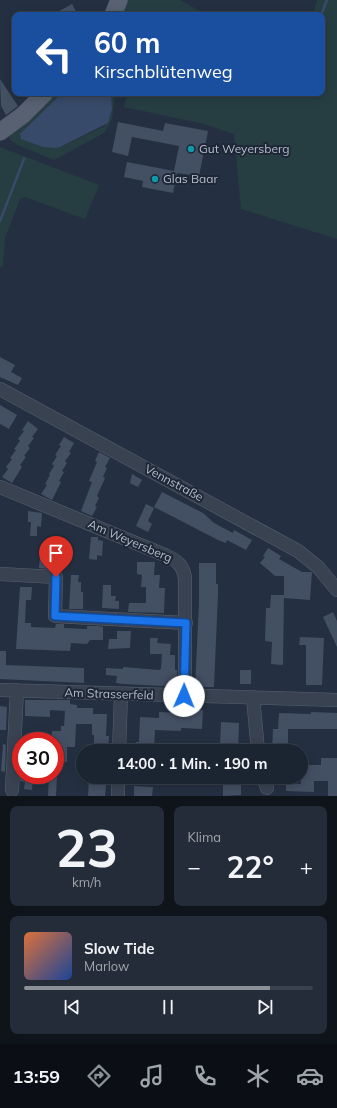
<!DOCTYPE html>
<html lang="de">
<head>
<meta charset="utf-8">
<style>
	body { margin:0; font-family:Mulish,sans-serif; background:#242c39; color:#f1f3f6; height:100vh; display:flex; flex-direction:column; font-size:15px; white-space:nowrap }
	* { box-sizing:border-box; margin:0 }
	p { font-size:13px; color:#a0a4ab }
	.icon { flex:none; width:22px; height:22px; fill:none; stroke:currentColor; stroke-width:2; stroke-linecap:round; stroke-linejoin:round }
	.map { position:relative; height:796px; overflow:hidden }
	.panel { display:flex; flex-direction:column; gap:10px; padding:10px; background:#0f141b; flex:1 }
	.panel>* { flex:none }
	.top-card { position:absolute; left:12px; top:12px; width:313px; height:84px; border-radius:8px; box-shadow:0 2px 10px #0003,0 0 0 1px #39414d; background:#1a4fa0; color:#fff; overflow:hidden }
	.speed { position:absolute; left:12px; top:732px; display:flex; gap:8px; font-size:20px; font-weight:700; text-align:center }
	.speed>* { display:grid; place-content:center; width:52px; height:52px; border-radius:50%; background:#1b2431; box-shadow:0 2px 10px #0003,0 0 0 1px #39414d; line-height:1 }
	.speed .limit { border:6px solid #d22; background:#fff; color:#111 }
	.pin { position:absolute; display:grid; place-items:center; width:34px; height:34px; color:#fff; margin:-41px -17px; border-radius:50% 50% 50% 0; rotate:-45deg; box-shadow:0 0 4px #0007 }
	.pin .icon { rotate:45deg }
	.me { position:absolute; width:44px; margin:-22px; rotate:1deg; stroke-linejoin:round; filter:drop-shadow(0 0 3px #0008) }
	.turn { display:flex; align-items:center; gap:14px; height:84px; padding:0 16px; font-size:18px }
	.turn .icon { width:52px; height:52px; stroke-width:2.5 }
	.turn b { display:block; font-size:28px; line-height:34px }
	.big { font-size:30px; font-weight:700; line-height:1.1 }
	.panel .tile { flex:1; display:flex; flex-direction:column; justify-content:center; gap:6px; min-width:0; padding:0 14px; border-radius:8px; background:#242c39 }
	.panel .dial { align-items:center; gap:0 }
	.dial b { font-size:52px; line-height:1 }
	.song { display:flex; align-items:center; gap:12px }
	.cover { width:48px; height:48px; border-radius:6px; background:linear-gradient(135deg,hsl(20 70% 55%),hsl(220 70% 35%)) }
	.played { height:4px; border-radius:2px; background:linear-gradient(90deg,#8c9099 85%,#39414d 85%) }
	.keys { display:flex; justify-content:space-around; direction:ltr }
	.heat { display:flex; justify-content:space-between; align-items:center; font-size:22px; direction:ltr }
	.panel .tiles { flex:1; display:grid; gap:10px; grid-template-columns:1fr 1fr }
	.tile:last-child { grid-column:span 2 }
	.trip { position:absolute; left:76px; top:744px; width:232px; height:40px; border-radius:20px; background:#1b2431; box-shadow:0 2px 10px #0003,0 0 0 1px #39414d; font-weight:700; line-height:40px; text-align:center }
	.dock { display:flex; height:64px; justify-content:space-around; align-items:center; background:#0b0e14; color:#a0a4ab }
	.dock .icon { width:28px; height:28px }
	.dock .on { color:#8c9099 }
	.dock b { font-size:18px; color:#f1f3f6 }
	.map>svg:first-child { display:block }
	.green { fill:#263e42 }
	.water { fill:#384a69 }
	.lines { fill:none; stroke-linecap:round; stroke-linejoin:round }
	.stream { stroke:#384a69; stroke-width:2.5 }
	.building { fill:#434f63 }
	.minor-casing { stroke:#57606e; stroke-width:14 }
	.major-casing { stroke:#424b5a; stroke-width:18 }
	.minor { stroke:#394251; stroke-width:13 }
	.major { stroke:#576171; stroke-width:17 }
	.route-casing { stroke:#114b97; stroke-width:10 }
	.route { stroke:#1a73e8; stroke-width:7 }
	.culture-dot { fill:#0f9aa8; stroke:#1e2736; stroke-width:1.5 }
	.labels { text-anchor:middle; stroke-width:4; stroke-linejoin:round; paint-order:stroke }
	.poi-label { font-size:12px; fill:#b5bdcb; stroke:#1e2736; text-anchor:start }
	.street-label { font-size:12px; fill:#b5bdcb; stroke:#1e2736 }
</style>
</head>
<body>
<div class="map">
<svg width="337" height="796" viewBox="0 0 337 796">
	<rect width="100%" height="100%" fill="#243041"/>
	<!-- green -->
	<path class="green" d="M 123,0 L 180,0 L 207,15 L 117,15 Z
		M 317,0 L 337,0 L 337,239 L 241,209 L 234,134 L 204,124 L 124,107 L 127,93 L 322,93 L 322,15 L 308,15 L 314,10 Z
		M 54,93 L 62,93 L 19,136 L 58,148 L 105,126 C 113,118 111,103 111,93 L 115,93 L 112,119 L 104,133 L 54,160 L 18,145 L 10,140 L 9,135 Z
		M 0,147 L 99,185 L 85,219 L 25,197 L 20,199 L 5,238 L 3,267 L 0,267 Z"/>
	<!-- water -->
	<path class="water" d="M 62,93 L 111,93 L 112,109 L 108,123 L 58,148 L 43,147 L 21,139 L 20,134 Z"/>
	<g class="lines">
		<!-- stream -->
		<path class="stream" d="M 321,15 L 327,0
			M 0,221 L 24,159"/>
	</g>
	<!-- building -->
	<path class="building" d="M 72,4 L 78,15 L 52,15 Z
		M 0,79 L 18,106 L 6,115 L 1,106 Z
		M 118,122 L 163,131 L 165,123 L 208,131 L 199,176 L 177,173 L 173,193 L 142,187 L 143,181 L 124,177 L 127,162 L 174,171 L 179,146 L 132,137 L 128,156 L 112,152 Z
		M 0,357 L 15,365 L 11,372 L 22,378 L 18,385 L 0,377 Z
		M 0,405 L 17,415 L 9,429 L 0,424 Z
		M 28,421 L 38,429 L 32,437 L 34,438 L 28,446 L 30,448 L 24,456 L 26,457 L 20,465 L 22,467 L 12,483 L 2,477 L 8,469 L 6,467 L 12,459 L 10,458 L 16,450 L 14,449 L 20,441 L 18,439 L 24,431 L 22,430 Z
		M 64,437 L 74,443 L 69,452 L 71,453 L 65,461 L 67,463 L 62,471 L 64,472 L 59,481 L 61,482 L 52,500 L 41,494 L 47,485 L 45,484 L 50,475 L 49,474 L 54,466 L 52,464 L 57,456 L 55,455 L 61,446 L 59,445 Z
		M 99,452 L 110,458 L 105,467 L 107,468 L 103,477 L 105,478 L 97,496 L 99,498 L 95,506 L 97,507 L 92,516 L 81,511 L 92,482 L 89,481 L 97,462 L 95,461 Z
		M 132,474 L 142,480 L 138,487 L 130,483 Z
		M 162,492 L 203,513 L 214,523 L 233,533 L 234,530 L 252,540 L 246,550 L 227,540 L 226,543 L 218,540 L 154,507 Z
		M 146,504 L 154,508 L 148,521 L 152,524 L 148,532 L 136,526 Z
		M 28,511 L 42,513 L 41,527 L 37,526 L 37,536 L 30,536 L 31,522 L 28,522 Z
		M 91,537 L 98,537 L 98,540 L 103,541 L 102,556 L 97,555 L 97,560 L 89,559 Z
		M 41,545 L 47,546 L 47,556 L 52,556 L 51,569 L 39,568 Z
		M 268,548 L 281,556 L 279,559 L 302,572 L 312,572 L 310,600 L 284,598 L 284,576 L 275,576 L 260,563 L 265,557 L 263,556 Z
		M 137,562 L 155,562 L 154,575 L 160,575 L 159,588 L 165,588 L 164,613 L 128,612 L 129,603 L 146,603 L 146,587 L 141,587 L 142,575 L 137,574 Z
		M 199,563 L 216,563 L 216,584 L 218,584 L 218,594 L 214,687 L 195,687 L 199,603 Z
		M 71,575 L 79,575 L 78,582 L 81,582 L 81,592 L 83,592 L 83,609 L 69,609 Z
		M 103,585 L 111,585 L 111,596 L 116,596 L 115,601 L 119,601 L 119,609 L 102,608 Z
		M 20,587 L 32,587 L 31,600 L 26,600 L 25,623 L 31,623 L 31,627 L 55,628 L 56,624 L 64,624 L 64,628 L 87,629 L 87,626 L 98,626 L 103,627 L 103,640 L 90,640 L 87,644 L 71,643 L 70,651 L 16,649 Z
		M 271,595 L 284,595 L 283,665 L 271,664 L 272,642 L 265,641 L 266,608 L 270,608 Z
		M 333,612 L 337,621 L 337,647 L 323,617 Z
		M 117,631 L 131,631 L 130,648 L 108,649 L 109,639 L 117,639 Z
		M 300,637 L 324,638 L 322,685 L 306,685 L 306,645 L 299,645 Z
		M 150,638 L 158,638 L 157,643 L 171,644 L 170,655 L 175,655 L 175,670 L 177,670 L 177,682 L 171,682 L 171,685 L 164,686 L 123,684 L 116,683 L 117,676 L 106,675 L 106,668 L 123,669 L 123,667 L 159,670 L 161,669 L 162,654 L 150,654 Z
		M 0,651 L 6,651 L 6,665 L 84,668 L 84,683 L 0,679 Z
		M 240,670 L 251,670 L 251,684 L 240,684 Z
		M 25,700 L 70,700 L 70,704 L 77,705 L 77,708 L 93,708 L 93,714 L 107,714 L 106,736 L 109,736 L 108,751 L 94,751 L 94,735 L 92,735 L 92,724 L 76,724 L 75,747 L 67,747 L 67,762 L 55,761 L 55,741 L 51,741 L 52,731 L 61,731 L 61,726 L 64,726 L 65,711 L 50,710 L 50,717 L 25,716 Z
		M 0,706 L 7,707 L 6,730 L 0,730 Z
		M 182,710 L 203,710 L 202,729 L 181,728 L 181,731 L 155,730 L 154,751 L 136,751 L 136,742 L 139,742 L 140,717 L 159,718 L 159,712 L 182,713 Z
		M 311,712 L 337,713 L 337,729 L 288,729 L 288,751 L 272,751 L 273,729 L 278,729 L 279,713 L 311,714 Z
		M 221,722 L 239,723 L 238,751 L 222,751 L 222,746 L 220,746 Z
		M 3,744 L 6,745 L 5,772 L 1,771 Z
		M 321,758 L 337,758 L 337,796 L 328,796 L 328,781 L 314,781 L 314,792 L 286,791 L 286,784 L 301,784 L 301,765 L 321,765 Z
		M 21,775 L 33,775 L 32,790 L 24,789 L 25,782 L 20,781 Z
		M 49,775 L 57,775 L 56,796 L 48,796 Z
		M 89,777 L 107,777 L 105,796 L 88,796 Z
		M 223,777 L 241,777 L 241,795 L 223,796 Z
		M 134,786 L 153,787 L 152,796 L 134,796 Z"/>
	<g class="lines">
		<!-- minor casing -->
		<g class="minor-casing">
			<path id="minor" d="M 0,389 L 298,551 L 318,567 L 337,590
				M 0,487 L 167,556 C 178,561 183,566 185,578 L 185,696
				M 0,574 L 56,577 L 55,616 L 186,623
				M 0,690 L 337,700
				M 253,697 L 258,751
				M 119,751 L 121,694
				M 263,777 L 267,788
				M 12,790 L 17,690
				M 118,796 L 118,777"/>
		</g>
		<!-- major casing -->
		<g class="major-casing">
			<path id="major" d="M 113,15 L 119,0
				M 0,132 L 23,115 L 45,93"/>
		</g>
		<!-- minor -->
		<use href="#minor" class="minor"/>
		<!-- major -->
		<use href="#major" class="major"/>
	</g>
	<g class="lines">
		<!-- route casing -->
		<g class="route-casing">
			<path id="route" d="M 56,577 L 55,616 L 186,623 L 184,696"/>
		</g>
		<!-- route -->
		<use href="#route" class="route"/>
	</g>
	<!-- markers -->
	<g class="culture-dot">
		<circle cx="191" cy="149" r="4"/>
		<circle cx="155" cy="179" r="4"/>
	</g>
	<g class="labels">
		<!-- poi labels -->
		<g class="poi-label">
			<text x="199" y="153">Gut Weyersberg</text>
			<text x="163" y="183">Glas Baar</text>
		</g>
		<!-- street labels -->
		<g class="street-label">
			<text transform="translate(174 483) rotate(28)" y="4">Vennstraße</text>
			<text transform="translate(130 541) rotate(23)" y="4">Am Weyersberg</text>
			<text transform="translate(109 694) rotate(2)" y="4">Am Strasserfeld</text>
		</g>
	</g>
</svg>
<div class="speed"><div class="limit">30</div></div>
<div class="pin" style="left:56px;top:577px;background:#d93025"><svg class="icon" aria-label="arrive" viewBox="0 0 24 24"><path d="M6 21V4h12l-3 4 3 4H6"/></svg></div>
<svg class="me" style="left:184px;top:696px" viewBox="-20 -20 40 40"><circle r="19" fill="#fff"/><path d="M0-13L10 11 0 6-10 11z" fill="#1a73e8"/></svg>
<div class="trip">14:00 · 1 Min. · 190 m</div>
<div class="top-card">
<div class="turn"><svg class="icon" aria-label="left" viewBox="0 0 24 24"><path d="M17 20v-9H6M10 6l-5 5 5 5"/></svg><div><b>60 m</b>Kirschblütenweg</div></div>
</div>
</div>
<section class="panel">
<div class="tiles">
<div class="tile dial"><b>23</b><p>km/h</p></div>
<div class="tile"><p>Klima</p>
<div class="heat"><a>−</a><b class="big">22°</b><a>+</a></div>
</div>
<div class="tile">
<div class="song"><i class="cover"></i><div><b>Slow Tide</b><p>Marlow</p></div></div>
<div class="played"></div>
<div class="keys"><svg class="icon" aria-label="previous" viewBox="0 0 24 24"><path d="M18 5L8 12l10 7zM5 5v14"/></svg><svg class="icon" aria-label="pause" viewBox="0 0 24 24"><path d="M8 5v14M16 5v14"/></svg><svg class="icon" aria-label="next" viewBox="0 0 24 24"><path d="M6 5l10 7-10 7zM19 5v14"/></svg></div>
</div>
</div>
</section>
<nav class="dock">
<b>13:59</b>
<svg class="icon on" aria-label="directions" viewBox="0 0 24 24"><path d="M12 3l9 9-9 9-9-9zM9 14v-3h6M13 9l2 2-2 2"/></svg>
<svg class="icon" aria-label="music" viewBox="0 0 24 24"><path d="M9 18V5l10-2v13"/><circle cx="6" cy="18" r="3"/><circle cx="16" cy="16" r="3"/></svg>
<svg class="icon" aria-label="phone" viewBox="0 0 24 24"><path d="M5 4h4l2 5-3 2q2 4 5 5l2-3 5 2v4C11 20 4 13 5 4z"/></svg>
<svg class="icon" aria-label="climate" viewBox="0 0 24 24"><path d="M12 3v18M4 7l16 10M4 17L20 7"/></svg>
<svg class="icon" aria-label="car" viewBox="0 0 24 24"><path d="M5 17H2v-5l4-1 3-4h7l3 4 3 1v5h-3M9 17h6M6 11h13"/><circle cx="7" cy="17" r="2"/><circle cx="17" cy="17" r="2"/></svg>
</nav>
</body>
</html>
